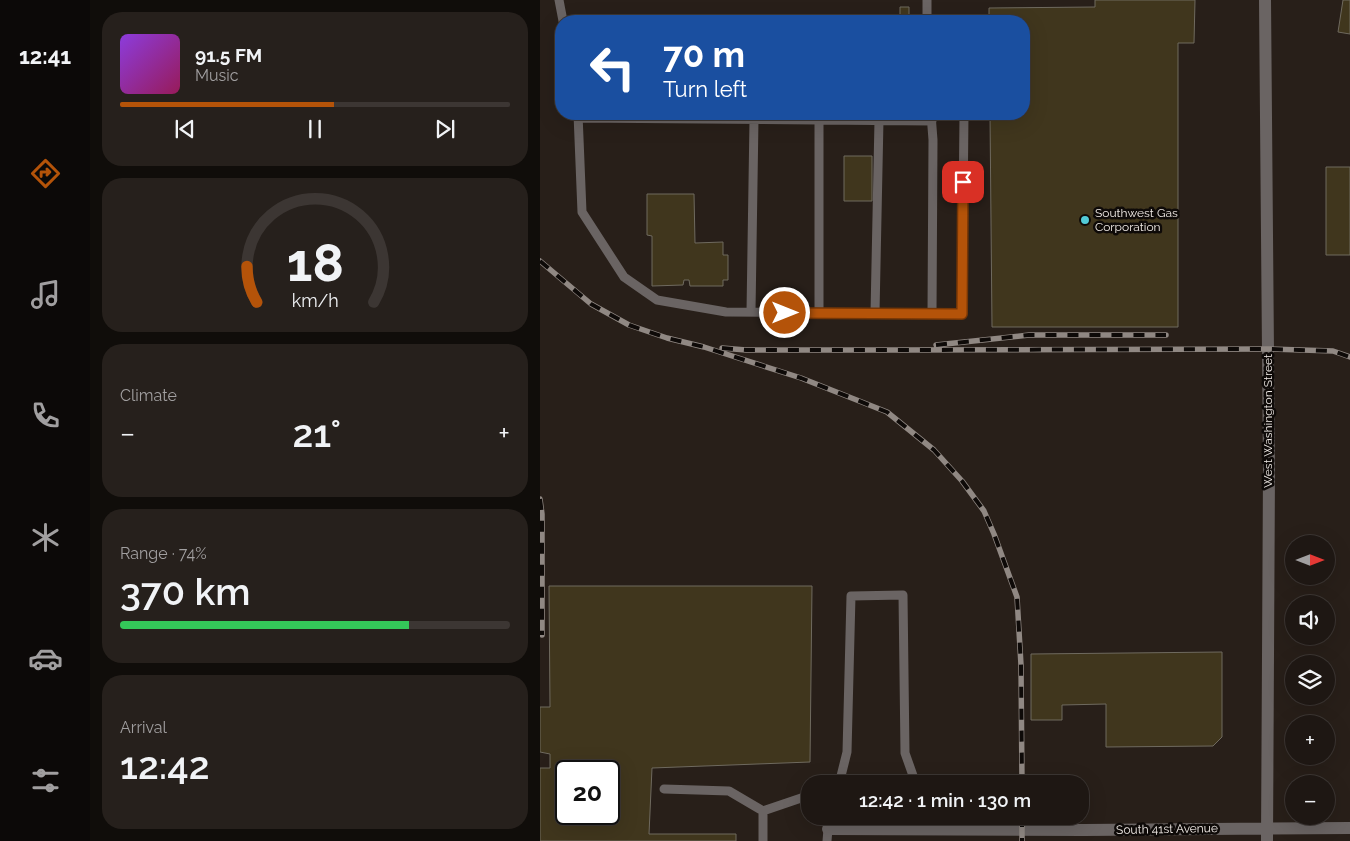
<!DOCTYPE html>
<html lang="en">
<head>
<meta charset="utf-8">
<style>
	body { margin:0; font-family:Raleway,sans-serif; background:#26201c; color:#f1f3f6; height:100vh; display:flex; flex-direction:column; font-size:19px; white-space:nowrap }
	* { box-sizing:border-box; margin:0 }
	p { font-size:16px; color:#a19fa0 }
	.icon { flex:none; width:28px; height:28px; fill:none; stroke:currentColor; stroke-width:2; stroke-linecap:round; stroke-linejoin:round }
	.map { position:relative; flex:1; overflow:hidden }
	.details { display:flex; flex-direction:column; gap:12px; padding:12px; background:#100d0a; width:450px }
	.details>* { flex:none }
	.hud { position:absolute; left:15px; top:15px; width:475px; height:105px; border-radius:20px; box-shadow:0 5px 20px #0002,0 0 0 1px #3c3633; background:#1a4fa0; color:#fff; overflow:hidden }
	.needle { width:32px; rotate:90deg }
	.fabs { position:absolute; left:745px; top:535px; display:grid; gap:10px }
	.fabs a { display:grid; place-items:center; width:50px; height:50px; border-radius:50%; background:#1e1713; box-shadow:0 5px 20px #0002,0 0 0 1px #3c3633; font-size:25px }
	.speed { position:absolute; left:15px; top:760px; display:flex; gap:10px; font-size:25px; font-weight:700; text-align:center }
	.speed>* { display:grid; place-content:center; width:65px; height:65px; border-radius:50%; background:#1e1713; box-shadow:0 5px 20px #0002,0 0 0 1px #3c3633; line-height:1 }
	.speed .limit { border:2px solid #111; border-radius:8px; background:#fff; color:#111 }
	.pin { position:absolute; display:grid; place-items:center; width:42px; height:42px; color:#fff; margin:-21px; border-radius:10px; box-shadow:0 2px 8px #0006 }
	.me { position:absolute; width:55px; margin:-28px; rotate:90deg; stroke-linejoin:round; filter:drop-shadow(0 0 4px #0008) }
	.turn { display:flex; align-items:center; gap:18px; height:105px; padding:0 25px; font-size:22px }
	.turn .icon { width:65px; height:65px; stroke-width:2.5 }
	.turn b { display:block; font-size:35px; line-height:42px }
	.big { font-size:38px; font-weight:600; line-height:1.1 }
	.details .tile { flex:1; display:flex; flex-direction:column; justify-content:center; gap:8px; min-width:0; padding:0 18px; border-radius:20px; background:#26201c }
	.details .dial { align-items:center; gap:0 }
	.dial svg { height:130px; overflow:visible; fill:none; stroke:#3c3633; stroke-width:7; stroke-linecap:round; text-anchor:middle }
	.dial text { fill:#f1f3f6; stroke:none }
	.song { display:flex; align-items:center; gap:15px }
	.cover { width:60px; height:60px; border-radius:8px; background:linear-gradient(135deg,hsl(270 70% 55%),hsl(330 70% 35%)) }
	.played { height:5px; border-radius:2px; background:linear-gradient(90deg,#b45309 55%,#3c3633 55%) }
	.keys { display:flex; justify-content:space-around; direction:ltr }
	.heat { display:flex; justify-content:space-between; align-items:center; font-size:28px; direction:ltr }
	.charge { height:8px; border-radius:4px; background:linear-gradient(90deg,#34c759 74%,#3c3633 0) }
	.trip { position:absolute; left:261px; top:775px; width:288px; height:50px; border-radius:20px; background:#1e1713; box-shadow:0 5px 20px #0002,0 0 0 1px #3c3633; font-weight:600; line-height:50px; text-align:center }
	main { display:flex; flex:1; min-height:0 }
	.tab-bar { display:flex; flex-direction:column; width:90px; justify-content:space-around; align-items:center; background:#0c0908; color:#a19fa0 }
	.tab-bar .icon { width:35px; height:35px }
	.tab-bar .on { color:#b45309 }
	.tab-bar b { font-size:22px; color:#f1f3f6 }
	.map>svg:first-child { display:block }
	.building { fill:#40361d; stroke:#6f6a5f; fill-rule:evenodd }
	.lines { fill:none; stroke-linecap:round; stroke-linejoin:round }
	.service { stroke:#6a6463; stroke-width:9 }
	.minor { stroke:#6a6463; stroke-width:12 }
	.rail-casing { stroke:#908883; stroke-width:5.5 }
	.rail { stroke:#0e0a08; stroke-width:4; stroke-dasharray:11; stroke-linecap:butt }
	.route-casing { stroke:#753606; stroke-width:12 }
	.route { stroke:#b45309; stroke-width:9 }
	.poi-dot { fill:#52cbd8; stroke:#0e0a08; stroke-width:2 }
	.labels { text-anchor:middle; stroke-width:5; stroke-linejoin:round; paint-order:stroke }
	.poi-label { font-size:12px; fill:#f1ebe7; stroke:#0e0a08; text-anchor:start }
	.street-label { font-size:12px; fill:#f1ebe7; stroke:#0e0a08 }
</style>
</head>
<body>
<main>
<nav class="tab-bar">
<b>12:41</b>
<svg class="icon on" aria-label="directions" viewBox="0 0 24 24"><path d="M12 3l9 9-9 9-9-9zM9 14v-3h6M13 9l2 2-2 2"/></svg>
<svg class="icon" aria-label="music" viewBox="0 0 24 24"><path d="M9 18V5l10-2v13"/><circle cx="6" cy="18" r="3"/><circle cx="16" cy="16" r="3"/></svg>
<svg class="icon" aria-label="phone" viewBox="0 0 24 24"><path d="M5 4h4l2 5-3 2q2 4 5 5l2-3 5 2v4C11 20 4 13 5 4z"/></svg>
<svg class="icon" aria-label="climate" viewBox="0 0 24 24"><path d="M12 3v18M4 7l16 10M4 17L20 7"/></svg>
<svg class="icon" aria-label="car" viewBox="0 0 24 24"><path d="M5 17H2v-5l4-1 3-4h7l3 4 3 1v5h-3M9 17h6M6 11h13"/><circle cx="7" cy="17" r="2"/><circle cx="17" cy="17" r="2"/></svg>
<svg class="icon" aria-label="filters" viewBox="0 0 24 24"><path d="M4 7h16M4 17h16"/><circle cx="9" cy="7" r="2"/><circle cx="15" cy="17" r="2"/></svg>
</nav>
<section class="details">
<div class="tile">
<div class="song"><i class="cover"></i><div><b>91.5 FM</b><p>Music</p></div></div>
<div class="played"></div>
<div class="keys"><svg class="icon" aria-label="previous" viewBox="0 0 24 24"><path d="M18 5L8 12l10 7zM5 5v14"/></svg><svg class="icon" aria-label="pause" viewBox="0 0 24 24"><path d="M8 5v14M16 5v14"/></svg><svg class="icon" aria-label="next" viewBox="0 0 24 24"><path d="M6 5l10 7-10 7zM19 5v14"/></svg></div>
</div>
<div class="tile dial"><svg viewBox="0 0 100 80">
<path d="M14 69A42 42 0 1 1 86 69"/>
<path d="M14 69A42 42 0 0 1 8 47" stroke="#b45309"/>
<text x="50" y="56" font-size="32" font-weight="700">18</text>
<text x="50" y="72" font-size="11">km/h</text>
</svg></div>
<div class="tile"><p>Climate</p>
<div class="heat"><a>−</a><b class="big">21°</b><a>+</a></div>
</div>
<div class="tile"><p>Range · 74%</p><b class="big">370 km</b><div class="charge"></div></div>
<div class="tile"><p>Arrival</p><b class="big">12:42</b></div>
</section>
<div class="map">
<svg width="810" height="841" viewBox="0 0 810 841">
	<rect width="100%" height="100%" fill="#281f19"/>
	<!-- building -->
	<path class="building" d="M 555,0 L 655,0 L 654,43 L 638,43 L 638,327 L 452,327 L 450,114 L 484,114 L 484,21 L 449,21 L 449,8 L 555,7 Z
		M 803,0 L 810,0 L 810,34 L 798,32 Z
		M 360,7 L 369,7 L 369,17 L 360,17 Z
		M 304,156 L 332,156 L 332,201 L 304,201 Z
		M 786,167 L 810,167 L 810,255 L 786,255 Z
		M 107,194 L 154,194 L 155,243 L 183,242 L 183,255 L 188,255 L 188,280 L 183,280 L 183,286 L 150,286 L 149,280 L 144,280 L 143,285 L 112,286 L 112,236 L 107,235 Z
		M 9,586 L 272,586 L 270,762 L 112,768 L 109,834 L 196,834 L 196,841 L 0,841 L 0,768 L 10,768 L 10,754 L 0,752 L 0,707 L 10,707 ZM 26,771 L 69,771 L 69,814 L 26,814 Z
		M 682,652 L 682,737 L 673,746 L 566,747 L 566,704 L 522,705 L 522,720 L 491,720 L 491,654 Z"/>
	<g class="lines">
		<!-- service -->
		<path class="service" d="M 19,0 L 23,21
			M 387,21 L 387,0
			M 38,114 L 42,212 L 84,277 L 117,300 L 186,312 L 422,314 L 424,114
			M 391,114 L 393,140 L 392,313
			M 38,118 L 392,121
			M 279,120 L 279,313
			M 211,312 L 214,119
			M 335,313 L 339,120
			M 299,784 L 307,752 L 311,596 L 363,595 L 365,753 L 376,784
			M 124,789 L 189,791 L 223,811
			M 384,816 L 387,829
			M 223,841 L 223,811 L 270,795
			M 287,841 L 288,829 L 291,816"/>
		<!-- minor -->
		<path class="minor" d="M 725,0 L 729,471 L 727,841
			M 288,829 L 544,830 L 810,828"/>
		<!-- rail casing -->
		<g class="rail-casing">
			<path id="rail" d="M 0,261 L 51,304 L 89,325 L 127,338 L 164,347 L 261,378 L 347,412 L 394,450 L 422,481 L 444,511 L 454,534 L 477,597 L 481,665 L 482,784
				M 396,345 L 489,335 L 626,335
				M 182,348 L 206,350 L 359,350 L 728,349 L 793,351 L 810,357
				M 0,499 L 2,514 L 2,635
				M 482,816 L 482,841"/>
		</g>
		<!-- rail -->
		<use href="#rail" class="rail"/>
	</g>
	<g class="lines">
		<!-- route casing -->
		<g class="route-casing">
			<path id="route" d="M 245,313 L 422,314 L 423,182"/>
		</g>
		<!-- route -->
		<use href="#route" class="route"/>
	</g>
	<!-- markers -->
	<circle class="poi-dot" cx="545" cy="220" r="5"/>
	<g class="labels">
		<!-- poi labels -->
		<g class="poi-label">
			<text x="555" y="217">Southwest Gas<tspan x="555" dy="14">Corporation</tspan></text>
		</g>
		<!-- street labels -->
		<g class="street-label">
			<text transform="translate(728 421) rotate(-90)" y="4">West Washington Street</text>
			<text transform="translate(627 829) rotate(-1)" y="4">South 41st Avenue</text>
		</g>
	</g>
</svg>
<div class="fabs">
<a><svg class="needle" viewBox="-14 -14 28 28"><path d="M0-13l5 13h-10z" fill="#e53935"/><path d="M0 13l5-13h-10z" fill="#a19fa0"/></svg></a>
<a><svg class="icon" aria-label="sound" viewBox="0 0 24 24"><path d="M4 9h4l5-4v14l-5-4H4zM17 9q2 3 0 6"/></svg></a>
<a><svg class="icon" aria-label="layers" viewBox="0 0 24 24"><path d="M12 4l9 5-9 5-9-5zM3 14l9 5 9-5"/></svg></a>
<a>+</a>
<a>−</a>
</div>
<div class="speed"><div class="limit">20</div></div>
<div class="pin" style="left:423px;top:182px;background:#d93025"><svg class="icon" aria-label="arrive" viewBox="0 0 24 24"><path d="M6 21V4h12l-3 4 3 4H6"/></svg></div>
<svg class="me" style="left:245px;top:313px" viewBox="-20 -20 40 40"><circle r="17" fill="#b45309" stroke="#fff" stroke-width="3"/><path d="M0-11L8 9 0 5-8 9z" fill="#fff"/></svg>
<div class="trip">12:42 · 1 min · 130 m</div>
<div class="hud">
<div class="turn"><svg class="icon" aria-label="left" viewBox="0 0 24 24"><path d="M17 20v-9H6M10 6l-5 5 5 5"/></svg><div><b>70 m</b>Turn left</div></div>
</div>
</div>
</main>
</body>
</html>
